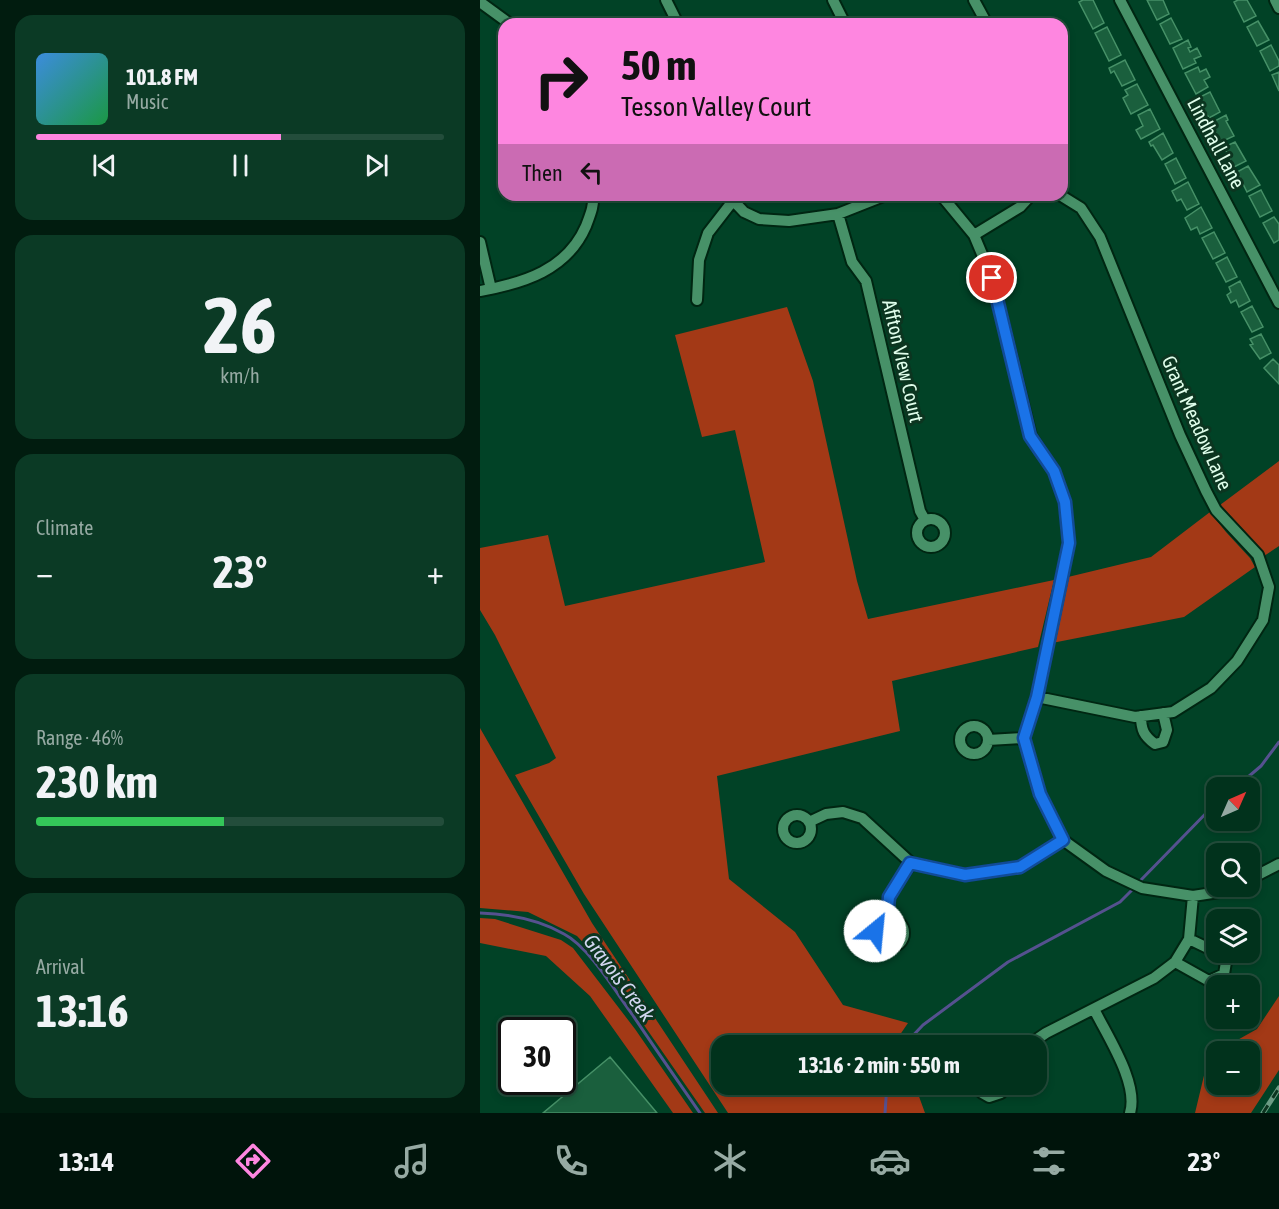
<!DOCTYPE html>
<html lang="en">
<head>
<meta charset="utf-8">
<style>
	body { margin:0; font-family:"Asap Condensed",sans-serif; background:#0b3a25; color:#f1f3f6; height:100vh; display:flex; flex-direction:column; font-size:22px; white-space:nowrap }
	* { box-sizing:border-box; margin:0 }
	p { font-size:20px; color:#96aaa3 }
	.icon { flex:none; width:33px; height:33px; fill:none; stroke:currentColor; stroke-width:2; stroke-linecap:round; stroke-linejoin:round }
	.map { position:relative; flex:1; overflow:hidden }
	.drawer { display:flex; flex-direction:column; gap:15px; padding:15px; background:#011c0f; width:480px }
	.drawer>* { flex:none }
	.top-card { position:absolute; left:18px; top:18px; width:570px; height:183px; border-radius:18px; box-shadow:0 3px 9px #0003,0 0 0 2px #234d3b; background:#fe86e0; color:#111; overflow:hidden }
	.needle { width:39px; rotate:45deg }
	.tools { position:absolute; left:726px; top:777px; display:grid; gap:12px }
	.tools a { display:grid; place-items:center; width:54px; height:54px; border-radius:12px; background:#01321c; box-shadow:0 3px 9px #0003,0 0 0 2px #234d3b; font-size:30px }
	.speed { position:absolute; left:18px; top:1017px; display:flex; gap:12px; font-size:30px; font-weight:700; text-align:center }
	.speed>* { display:grid; place-content:center; width:78px; height:78px; border-radius:50%; background:#01321c; box-shadow:0 3px 9px #0003,0 0 0 2px #234d3b; line-height:1 }
	.speed .limit { border:3px solid #111; border-radius:9px; background:#fff; color:#111 }
	.pin { position:absolute; display:grid; place-items:center; width:51px; height:51px; color:#fff; margin:-26px; border:3px solid #fff; border-radius:50%; box-shadow:0 2px 6px #0007 }
	.me { position:absolute; width:66px; margin:-33px; rotate:28deg; stroke-linejoin:round; filter:drop-shadow(0 0 4px #0008) }
	.turn { display:flex; align-items:center; gap:21px; height:126px; padding:0 24px; font-size:27px }
	.turn .icon { width:78px; height:78px; stroke-width:2.5 }
	.turn b { display:block; font-size:42px; line-height:51px }
	.then { display:flex; align-items:center; height:57px; padding:0 24px; background:#0003; gap:12px; font-size:22px }
	.big { font-size:45px; font-weight:700; line-height:1.1 }
	.drawer .tile { flex:1; display:flex; flex-direction:column; justify-content:center; gap:9px; min-width:0; padding:0 21px; border-radius:18px; background:#0b3a25 }
	.drawer .dial { align-items:center; gap:0 }
	.dial b { font-size:78px; line-height:1 }
	.song { display:flex; align-items:center; gap:18px }
	.cover { width:72px; height:72px; border-radius:9px; background:linear-gradient(135deg,hsl(210 70% 55%),hsl(140 70% 35%)) }
	.played { height:6px; border-radius:3px; background:linear-gradient(90deg,#fe86e0 60%,#234d3b 60%) }
	.keys { display:flex; justify-content:space-around; direction:ltr }
	.heat { display:flex; justify-content:space-between; align-items:center; font-size:33px; direction:ltr }
	.charge { height:9px; border-radius:4px; background:linear-gradient(90deg,#34c759 46%,#234d3b 0) }
	.trip { position:absolute; left:231px; top:1035px; width:336px; height:60px; border-radius:18px; background:#01321c; box-shadow:0 3px 9px #0003,0 0 0 2px #234d3b; font-weight:700; line-height:60px; text-align:center }
	.tabs { display:flex; height:96px; justify-content:space-around; align-items:center; background:#00140b; color:#96aaa3 }
	.tabs .icon { width:42px; height:42px }
	.tabs .on { color:#fe86e0 }
	.tabs b { font-size:27px; color:#f1f3f6 }
	main { display:flex; flex:1; min-height:0 }
	.map>svg:first-child { display:block }
	.green { fill:#a33916 }
	.lines { fill:none; stroke-linecap:round; stroke-linejoin:round }
	.stream { stroke:#55518f; stroke-width:3 }
	.building { fill:#1a5f3d; stroke:#469067; stroke-width:1.5 }
	.street-casing { stroke:#002612; stroke-width:14 }
	.street { stroke:#479168; stroke-width:10 }
	.rail-casing { stroke:#6b9c84; stroke-width:5 }
	.rail { stroke:#0c3520; stroke-width:3; stroke-dasharray:9; stroke-linecap:butt }
	.route-casing { stroke:#114b97; stroke-width:15 }
	.route { stroke:#1a73e8; stroke-width:10 }
	.labels { text-anchor:middle; stroke-width:6; stroke-linejoin:round; paint-order:stroke }
	.street-label { font-size:20px; fill:#e0feeb; stroke:#0c3520 }
	.water-label { font-size:21px; font-style:italic; fill:#d2d6f0; stroke:#0c3520 }
</style>
</head>
<body>
<main>
<section class="drawer">
<div class="tile">
<div class="song"><i class="cover"></i><div><b>101.8 FM</b><p>Music</p></div></div>
<div class="played"></div>
<div class="keys"><svg class="icon" aria-label="previous" viewBox="0 0 24 24"><path d="M18 5L8 12l10 7zM5 5v14"/></svg><svg class="icon" aria-label="pause" viewBox="0 0 24 24"><path d="M8 5v14M16 5v14"/></svg><svg class="icon" aria-label="next" viewBox="0 0 24 24"><path d="M6 5l10 7-10 7zM19 5v14"/></svg></div>
</div>
<div class="tile dial"><b>26</b><p>km/h</p></div>
<div class="tile"><p>Climate</p>
<div class="heat"><a>−</a><b class="big">23°</b><a>+</a></div>
</div>
<div class="tile"><p>Range · 46%</p><b class="big">230 km</b><div class="charge"></div></div>
<div class="tile"><p>Arrival</p><b class="big">13:16</b></div>
</section>
<div class="map">
<svg width="799" height="1113" viewBox="0 0 799 1113">
	<rect width="100%" height="100%" fill="#014226"/>
	<!-- green -->
	<path class="green" d="M 307,307 L 333,381 L 377,581 L 388,619 L 574,580 L 558,647 L 412,681 L 420,731 L 237,776 L 249,879 L 315,932 L 363,1005 L 428,1023 L 413,1045 L 242,1046 L 242,1084 L 399,1084 L 417,1088 L 419,1085 L 437,1085 L 437,1091 L 445,1113 L 248,1113 L 104,894 L 35,775 L 69,763 L 76,758 L 15,635 L 0,610 L 0,548 L 68,535 L 85,606 L 285,562 L 255,430 L 222,437 L 195,335 Z
		M 799,461 L 799,546 L 784,556 L 740,505 Z
		M 730,512 L 746,532 L 770,558 L 775,567 L 704,617 L 572,643 L 588,577 L 671,557 Z
		M 0,728 L 112,923 L 238,1113 L 225,1113 L 116,956 L 97,936 L 48,912 L 0,908 Z
		M 0,918 L 15,919 L 81,940 L 93,948 L 155,1029 L 213,1113 L 193,1113 L 110,996 L 66,956 L 0,943 Z
		M 799,996 L 799,1070 L 771,1113 L 715,1113 L 727,1063 L 736,1054 L 736,1084 L 770,1084 L 770,1052 L 738,1051 L 777,1029 Z"/>
	<g class="lines">
		<!-- stream -->
		<path class="stream" d="M 755,788 L 781,766 L 799,742
			M 658,883 L 736,803
			M 0,913 C 28,914 60,920 84,934 C 109,947 135,991 152,1014 C 174,1047 197,1080 220,1113
			M 423,1046 L 443,1025 L 528,962 L 640,902 L 654,888
			M 405,1113 L 407,1084"/>
	</g>
	<!-- building -->
	<path class="building" d="M 603,0 L 613,0 L 624,23 L 613,29 L 599,2 Z
		M 667,0 L 683,0 L 689,14 L 677,20 Z
		M 758,0 L 767,0 L 776,16 L 764,22 L 754,2 Z
		M 691,18 L 702,39 L 690,44 L 680,24 Z
		M 778,21 L 789,40 L 777,46 L 767,27 Z
		M 627,27 L 641,55 L 629,61 L 615,33 Z
		M 708,40 L 711,47 L 708,48 L 710,52 L 717,48 L 721,56 L 714,59 L 716,63 L 703,69 L 693,48 Z
		M 791,45 L 799,61 L 799,66 L 790,71 L 780,51 Z
		M 645,60 L 655,80 L 642,86 L 634,71 L 631,73 L 629,68 Z
		M 718,67 L 720,72 L 726,69 L 730,77 L 724,80 L 728,87 L 716,94 L 705,73 Z
		M 799,72 L 799,91 L 792,75 Z
		M 657,84 L 668,105 L 651,114 L 643,98 L 648,95 L 645,90 Z
		M 730,92 L 740,112 L 729,118 L 718,98 Z
		M 670,109 L 680,129 L 661,139 L 656,130 L 663,126 L 658,115 Z
		M 746,115 L 748,120 L 746,121 L 754,136 L 741,142 L 731,123 Z
		M 683,133 L 693,153 L 682,160 L 673,145 L 671,146 L 669,142 Z
		M 755,142 L 766,161 L 754,167 L 744,147 Z
		M 696,158 L 706,178 L 695,184 L 685,164 Z
		M 768,166 L 780,185 L 767,192 L 757,172 Z
		M 708,182 L 719,204 L 707,210 L 701,199 L 697,201 L 692,191 Z
		M 781,190 L 792,211 L 780,217 L 769,196 Z
		M 721,207 L 732,228 L 720,234 L 717,227 L 711,230 L 705,218 Z
		M 794,217 L 799,224 L 799,240 L 794,243 L 783,223 Z
		M 734,232 L 745,253 L 733,259 L 722,238 Z
		M 747,257 L 757,277 L 746,282 L 736,263 Z
		M 760,281 L 770,301 L 759,307 L 756,300 L 751,303 L 747,295 L 751,292 L 749,287 Z
		M 772,306 L 783,327 L 772,332 L 761,312 Z
		M 781,334 L 791,353 L 780,359 L 770,345 L 773,344 L 770,339 Z
		M 793,359 L 799,365 L 799,384 L 784,368 Z
		M 130,1057 L 177,1113 L 63,1113 Z"/>
	<g class="lines">
		<!-- street casing -->
		<g class="street-casing">
			<path id="street" d="M 186,0 L 198,24
				M 353,0 L 365,24
				M 494,0 L 507,24
				M 640,0 L 799,303
				M 795,0 L 799,8
				M 0,2 L 30,24
				M 248,195 L 264,212 L 279,219 L 309,221 L 358,214 L 406,195
				M 461,195 L 494,235 L 512,278 L 551,436 L 574,471 L 585,502 L 589,543 L 557,697 L 544,738 L 560,794 L 583,840 L 626,871 L 662,888 L 713,896 L 739,892 L 752,886
				M 358,214 L 372,262 L 386,281 L 440,511 L 445,520
				M 494,235 L 540,207 L 551,195
				M 0,242 L 11,289
				M 0,291 C 44,283 87,270 106,226 C 110,215 114,207 113,195
				M 217,300 L 219,260 L 228,233 L 252,202
				M437 533a14 14 0 1 1 28 0a14 14 0 1 1-28 0Z
				M 557,697 L 655,717 L 693,712 L 731,688 L 757,661 L 783,620 L 789,587 L 778,555 L 736,510 L 726,491 L 700,435 L 620,237 L 601,208 L 580,195
				M 661,716 C 661,730 664,736 675,744 L 683,742 L 687,730 L 683,713
				M480 740a14 14 0 1 1 28 0a14 14 0 1 1-28 0Z
				M 508,740 L 544,738
				M303 829a14 14 0 1 1 28 0a14 14 0 1 1-28 0Z
				M 329,822 L 346,814 L 363,812 L 382,818 L 431,863 L 485,875 L 540,867 L 583,840
				M 770,879 L 799,864
				M396 933a14 14 0 1 1 28 0a14 14 0 1 1-28 0Z
				M 407,919 L 409,897 L 431,863
				M 709,939 L 736,952
				M 695,962 L 729,981 L 744,974 L 746,962 L 737,952
				M 614,1009 C 627,1036 659,1083 650,1113
				M 547,1046 L 566,1033 L 674,978 L 695,962 L 709,939 L 713,896
				M 498,1084 L 502,1093 L 509,1097 L 521,1093 L 524,1084"/>
		</g>
		<!-- street -->
		<use href="#street" class="street"/>
		<!-- rail casing -->
		<g class="rail-casing">
			<path id="rail" d="M 783,1113 L 799,1088"/>
		</g>
		<!-- rail -->
		<use href="#rail" class="rail"/>
	</g>
	<g class="lines">
		<!-- route casing -->
		<g class="route-casing">
			<path id="route" d="M 395,931 L 399,923 L 407,919 L 409,897 L 430,863 L 485,875 L 540,867 L 583,840 L 560,794 L 544,738 L 557,697 L 589,543 L 585,502 L 574,471 L 550,436 L 512,278"/>
		</g>
		<!-- route -->
		<use href="#route" class="route"/>
	</g>
	<g class="labels">
		<!-- street labels -->
		<g class="street-label">
			<text transform="translate(736 143) rotate(62)" y="7">Lindhall Lane</text>
			<text transform="translate(423 361) rotate(77)" y="7">Affton View Court</text>
			<text transform="translate(717 423) rotate(66)" y="7">Grant Meadow Lane</text>
		</g>
		<!-- water labels -->
		<g class="water-label">
			<text transform="translate(139 978) rotate(53)" y="7">Gravois Creek</text>
		</g>
	</g>
</svg>
<div class="tools">
<a><svg class="needle" viewBox="-14 -14 28 28"><path d="M0-13l5 13h-10z" fill="#e53935"/><path d="M0 13l5-13h-10z" fill="#96aaa3"/></svg></a>
<a><svg class="icon" aria-label="search" viewBox="0 0 24 24"><circle cx="10" cy="10" r="6"/><path d="M15 15l6 6"/></svg></a>
<a><svg class="icon" aria-label="layers" viewBox="0 0 24 24"><path d="M12 4l9 5-9 5-9-5zM3 14l9 5 9-5"/></svg></a>
<a>+</a>
<a>−</a>
</div>
<div class="speed"><div class="limit">30</div></div>
<div class="pin" style="left:512px;top:278px;background:#d93025"><svg class="icon" aria-label="arrive" viewBox="0 0 24 24"><path d="M6 21V4h12l-3 4 3 4H6"/></svg></div>
<svg class="me" style="left:395px;top:931px" viewBox="-20 -20 40 40"><circle r="19" fill="#fff"/><path d="M0-13L10 11 0 6-10 11z" fill="#1a73e8"/></svg>
<div class="trip">13:16 · 2 min · 550 m</div>
<div class="top-card">
<div class="turn"><svg class="icon" aria-label="right" viewBox="0 0 24 24"><path d="M7 20v-9h11M14 6l5 5-5 5"/></svg><div><b>50 m</b>Tesson Valley Court</div></div>
<div class="then">Then<svg class="icon" aria-label="left" viewBox="0 0 24 24"><path d="M17 20v-9H6M10 6l-5 5 5 5"/></svg></div>
</div>
</div>
</main>
<nav class="tabs">
<b>13:14</b>
<svg class="icon on" aria-label="directions" viewBox="0 0 24 24"><path d="M12 3l9 9-9 9-9-9zM9 14v-3h6M13 9l2 2-2 2"/></svg>
<svg class="icon" aria-label="music" viewBox="0 0 24 24"><path d="M9 18V5l10-2v13"/><circle cx="6" cy="18" r="3"/><circle cx="16" cy="16" r="3"/></svg>
<svg class="icon" aria-label="phone" viewBox="0 0 24 24"><path d="M5 4h4l2 5-3 2q2 4 5 5l2-3 5 2v4C11 20 4 13 5 4z"/></svg>
<svg class="icon" aria-label="climate" viewBox="0 0 24 24"><path d="M12 3v18M4 7l16 10M4 17L20 7"/></svg>
<svg class="icon" aria-label="car" viewBox="0 0 24 24"><path d="M5 17H2v-5l4-1 3-4h7l3 4 3 1v5h-3M9 17h6M6 11h13"/><circle cx="7" cy="17" r="2"/><circle cx="17" cy="17" r="2"/></svg>
<svg class="icon" aria-label="filters" viewBox="0 0 24 24"><path d="M4 7h16M4 17h16"/><circle cx="9" cy="7" r="2"/><circle cx="15" cy="17" r="2"/></svg>
<b>23°</b>
</nav>
</body>
</html>
